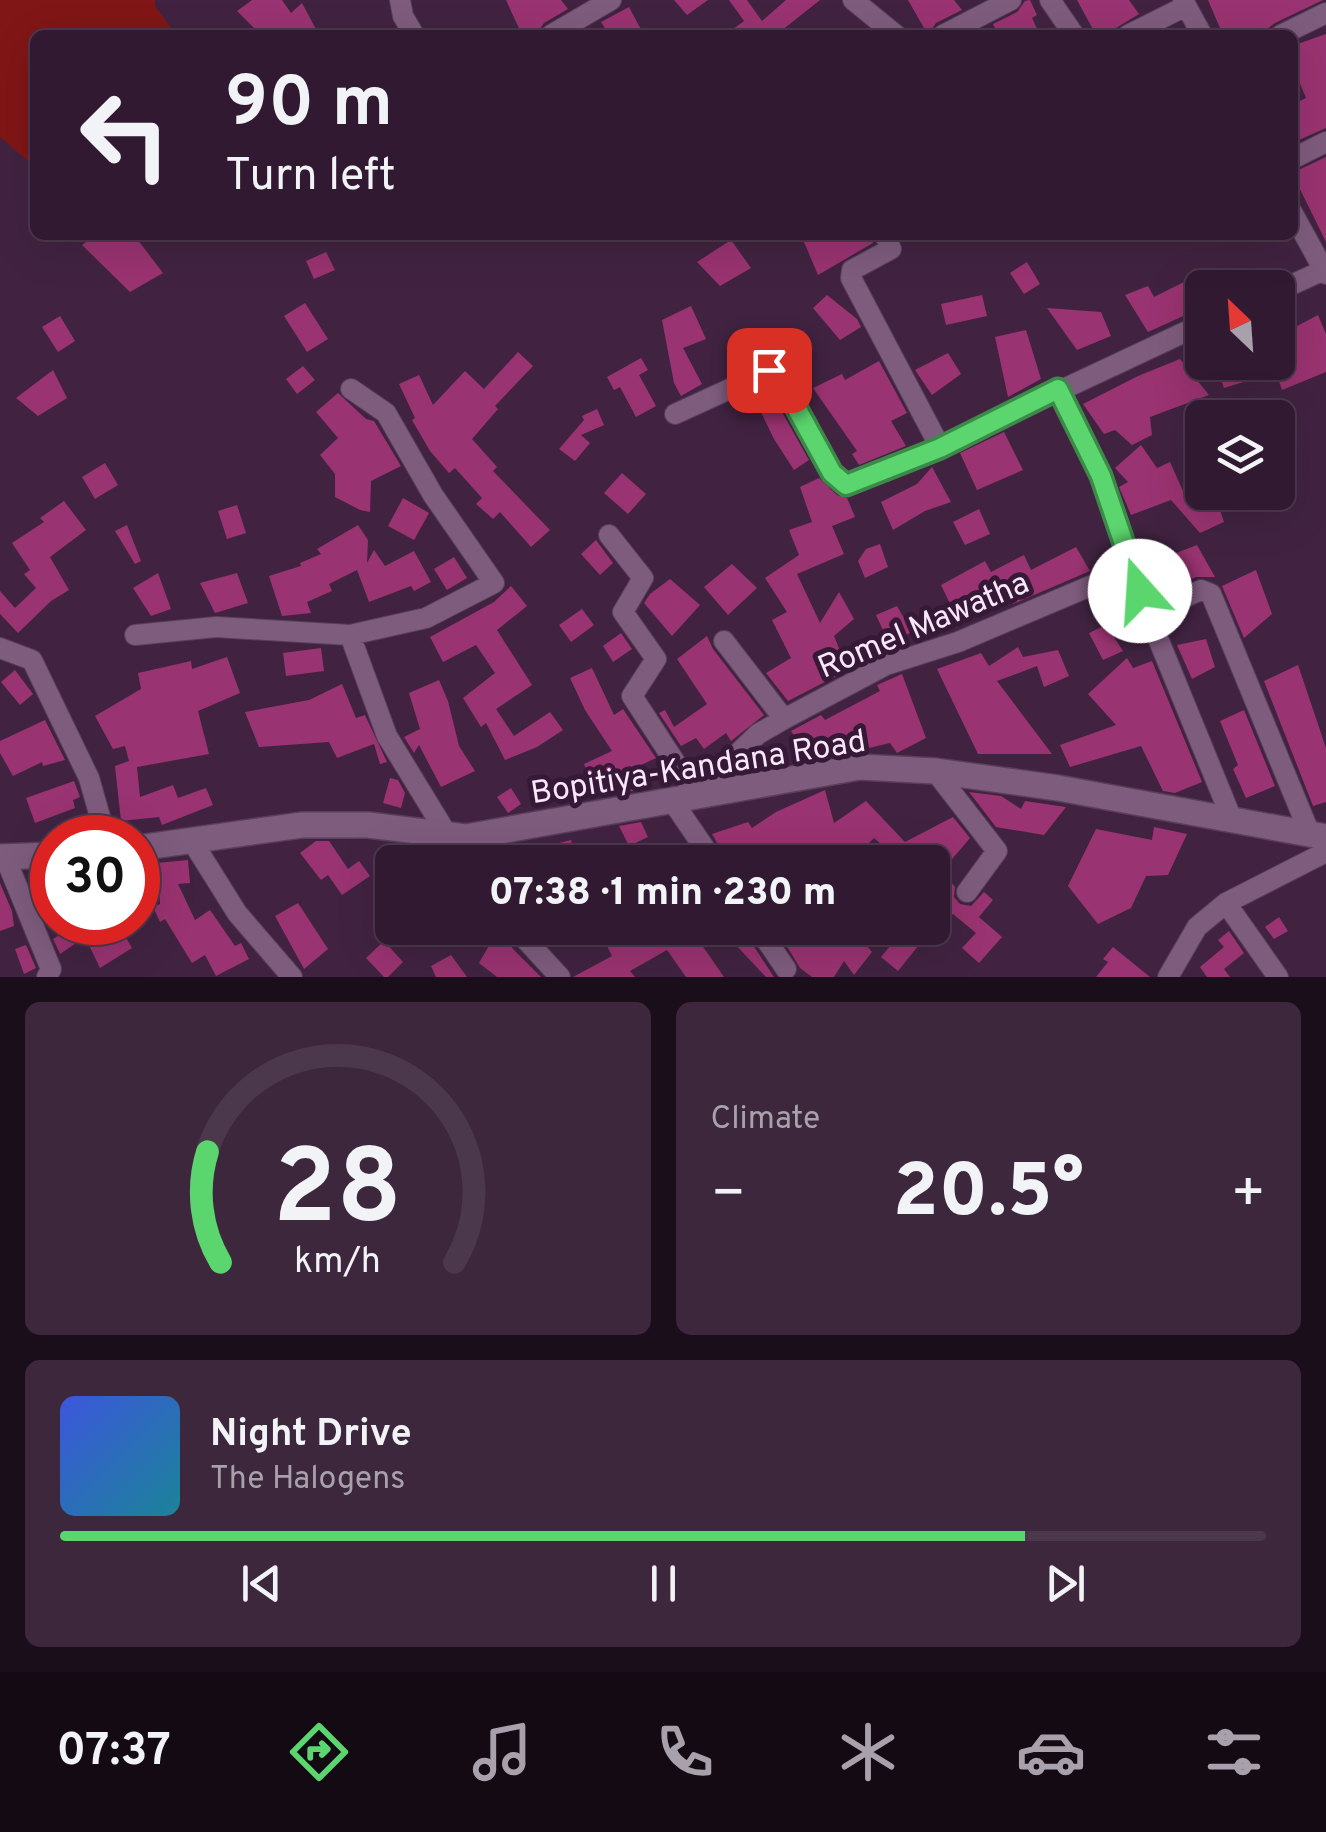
<!DOCTYPE html>
<html lang="en">
<head>
<meta charset="utf-8">
<style>
	body { margin:0; font-family:Overpass,sans-serif; background:#3d273d; color:#f1f3f6; height:100vh; display:flex; flex-direction:column; font-size:38px; white-space:nowrap }
	* { box-sizing:border-box; margin:0 }
	p { font-size:32px; color:#a8a1ab }
	.icon { flex:none; width:55px; height:55px; fill:none; stroke:currentColor; stroke-width:2; stroke-linecap:round; stroke-linejoin:round }
	.map { position:relative; height:977px; overflow:hidden }
	.sheet { display:flex; flex-direction:column; gap:25px; padding:25px; background:#1b0e1b; flex:1 }
	.sheet>* { flex:none }
	.top-card { position:absolute; left:30px; top:30px; width:1268px; height:210px; border-radius:15px; box-shadow:0 10px 40px #0002,0 0 0 2px #4c384d; background:#311a31; color:#f1f3f6; overflow:hidden }
	.needle { width:65px; rotate:335deg }
	.tools { position:absolute; left:1185px; top:270px; display:grid; gap:20px }
	.tools a { display:grid; place-items:center; width:110px; height:110px; border-radius:15px; background:#311a31; box-shadow:0 10px 40px #0002,0 0 0 2px #4c384d; font-size:50px }
	.speed { position:absolute; left:30px; top:815px; display:flex; gap:20px; font-size:50px; font-weight:700; text-align:center }
	.speed>* { display:grid; place-content:center; width:130px; height:130px; border-radius:50%; background:#311a31; box-shadow:0 10px 40px #0002,0 0 0 2px #4c384d; line-height:1 }
	.speed .limit { border:15px solid #d22; background:#fff; color:#111 }
	.pin { position:absolute; display:grid; place-items:center; width:85px; height:85px; color:#fff; margin:-42px; border-radius:20px; box-shadow:0 5px 15px #0006 }
	.me { position:absolute; width:110px; margin:-55px; rotate:341deg; stroke-linejoin:round; filter:drop-shadow(0 0 8px #0008) }
	.turn { display:flex; align-items:center; gap:35px; height:210px; padding:0 30px; font-size:45px }
	.turn .icon { width:130px; height:130px; stroke-width:2.5 }
	.turn b { display:block; font-size:70px; line-height:85px }
	.big { font-size:75px; font-weight:800; line-height:1.1 }
	.sheet .tile { flex:1; display:flex; flex-direction:column; justify-content:center; gap:15px; min-width:0; padding:0 35px; border-radius:15px; background:#3d273d }
	.sheet .dial { align-items:center; gap:0 }
	.dial svg { height:260px; overflow:visible; fill:none; stroke:#4c384d; stroke-width:7; stroke-linecap:round; text-anchor:middle }
	.dial text { fill:#f1f3f6; stroke:none }
	.song { display:flex; align-items:center; gap:30px }
	.cover { width:120px; height:120px; border-radius:15px; background:linear-gradient(135deg,hsl(230 70% 55%),hsl(190 70% 35%)) }
	.played { height:10px; border-radius:5px; background:linear-gradient(90deg,#5bd56e 80%,#4c384d 80%) }
	.keys { display:flex; justify-content:space-around; direction:ltr }
	.heat { display:flex; justify-content:space-between; align-items:center; font-size:55px; direction:ltr }
	.sheet .tiles { flex:1; display:grid; gap:25px; grid-template-columns:1fr 1fr }
	.tile:last-child { grid-column:span 2 }
	.trip { position:absolute; left:375px; top:845px; width:575px; height:100px; border-radius:15px; background:#311a31; box-shadow:0 10px 40px #0002,0 0 0 2px #4c384d; font-weight:800; line-height:100px; text-align:center }
	.menu { display:flex; height:160px; justify-content:space-around; align-items:center; background:#140a14; color:#a8a1ab }
	.menu .icon { width:70px; height:70px }
	.menu .current { color:#5bd56e }
	.menu b { font-size:45px; color:#f1f3f6 }
	.map>svg:first-child { display:block }
	.green { fill:#811616 }
	.building { fill:#9a3371 }
	.lines { fill:none; stroke-linecap:round; stroke-linejoin:round }
	.minor-casing { stroke:#593f5a; stroke-width:22 }
	.tertiary-casing { stroke:#593f5a; stroke-width:28 }
	.minor { stroke:#7e5c7e; stroke-width:20 }
	.tertiary { stroke:#7e5c7e; stroke-width:25 }
	.route-casing { stroke:#3b8a48; stroke-width:25 }
	.route { stroke:#5bd56e; stroke-width:18 }
	.labels { text-anchor:middle; stroke-width:10; stroke-linejoin:round; paint-order:stroke }
	.street-label { font-size:32px; fill:#fbe7fb; stroke:#361936 }
</style>
</head>
<body>
<div class="map">
<svg width="1326" height="977" viewBox="0 0 1326 977">
	<rect width="100%" height="100%" fill="#412341"/>
	<!-- green -->
	<path class="green" d="M 0,0 L 155,0 L 155,6 L 176,35 L 35,35 L 35,167 L 0,137 Z"/>
	<!-- building -->
	<path class="building" d="M 252,0 L 282,0 L 291,13 L 302,3 L 319,35 L 261,35 L 237,11 Z
		M 506,0 L 561,0 L 568,9 L 544,23 L 538,32 L 522,35 Z
		M 674,0 L 708,0 L 687,15 Z
		M 729,0 L 747,0 L 762,21 L 786,0 L 820,0 L 776,35 L 725,35 L 744,21 Z
		M 908,0 L 954,0 L 962,10 L 936,23 L 928,35 Z
		M 1030,0 L 1037,15 L 1032,18 L 1040,35 L 998,35 L 993,24 L 1017,12 L 1025,1 Z
		M 1077,0 L 1129,0 L 1139,14 L 1116,28 L 1096,35 Z
		M 1208,0 L 1323,0 L 1275,23 L 1259,35 L 1223,35 Z
		M 629,7 L 644,35 L 609,35 L 601,22 Z
		M 1326,34 L 1326,128 L 1292,143 L 1292,105 L 1306,98 L 1292,64 L 1292,46 Z
		M 1326,157 L 1326,242 L 1292,173 Z
		M 96,235 L 134,235 L 163,273 L 130,292 L 82,245 Z
		M 801,235 L 871,235 L 873,243 L 818,275 Z
		M 731,240 L 751,268 L 720,286 L 697,262 Z
		M 326,252 L 335,270 L 314,279 L 306,261 Z
		M 1027,262 L 1040,284 L 1024,294 L 1010,273 Z
		M 1186,281 L 1201,308 L 1148,332 L 1125,295 L 1148,286 L 1154,297 Z
		M 827,295 L 857,319 L 861,327 L 840,340 L 813,308 Z
		M 982,295 L 987,316 L 946,325 L 941,304 Z
		M 305,303 L 328,339 L 307,352 L 284,316 Z
		M 691,306 L 706,339 L 683,348 L 702,384 L 681,396 L 674,383 L 662,320 Z
		M 1047,308 L 1101,312 L 1111,336 L 1077,350 Z
		M 1318,315 L 1326,334 L 1326,372 L 1282,390 L 1276,372 L 1224,388 L 1215,362 L 1278,362 L 1278,336 Z
		M 60,316 L 75,341 L 58,352 L 42,327 Z
		M 1026,330 L 1041,379 L 1008,397 L 995,337 Z
		M 518,352 L 533,366 L 495,406 L 498,409 L 472,439 L 497,467 L 493,471 L 550,530 L 531,547 L 500,512 L 493,519 L 476,504 L 482,498 L 455,468 L 449,473 L 430,451 L 412,420 L 415,418 L 399,384 L 419,375 L 433,405 L 465,371 L 484,389 Z
		M 948,353 L 961,374 L 932,395 L 915,370 Z
		M 641,358 L 648,370 L 639,375 L 656,406 L 636,417 L 620,387 L 614,390 L 607,377 Z
		M 1180,359 L 1209,395 L 1150,417 L 1152,435 L 1132,445 L 1115,430 L 1104,434 L 1083,404 L 1138,376 Z
		M 879,361 L 907,413 L 891,421 L 906,446 L 859,465 L 852,454 L 857,451 L 813,388 L 842,374 L 845,380 Z
		M 303,366 L 315,380 L 297,394 L 286,379 Z
		M 53,370 L 67,398 L 38,416 L 16,398 Z
		M 768,387 L 809,460 L 794,470 L 774,439 L 752,394 Z
		M 338,393 L 366,419 L 374,421 L 401,466 L 371,481 L 370,512 L 360,510 L 335,497 L 335,474 L 320,455 L 338,438 L 316,412 Z
		M 597,409 L 604,425 L 581,435 L 590,443 L 575,461 L 559,449 L 584,420 L 582,416 Z
		M 1004,432 L 1023,470 L 977,490 L 960,453 Z
		M 1141,445 L 1157,468 L 1170,462 L 1187,500 L 1214,492 L 1224,522 L 1200,533 L 1171,500 L 1131,515 L 1119,487 L 1128,482 L 1115,468 Z
		M 105,463 L 118,485 L 95,499 L 82,477 Z
		M 932,467 L 951,502 L 925,511 L 893,530 L 881,502 L 917,484 Z
		M 622,473 L 646,494 L 628,514 L 604,493 Z
		M 819,478 L 837,495 L 847,498 L 855,517 L 832,526 L 844,554 L 797,574 L 820,623 L 839,592 L 854,619 L 834,636 L 848,670 L 788,701 L 766,673 L 791,658 L 772,620 L 787,612 L 765,578 L 799,555 L 789,530 L 812,522 L 800,487 Z
		M 403,498 L 429,513 L 414,540 L 388,526 Z
		M 64,501 L 86,530 L 50,557 L 69,590 L 51,601 L 18,633 L 0,614 L 0,591 L 15,608 L 36,588 L 24,574 L 30,570 L 12,543 L 44,522 L 40,518 Z
		M 237,505 L 246,533 L 227,539 L 218,511 Z
		M 979,509 L 990,534 L 965,545 L 953,522 Z
		M 127,525 L 141,561 L 135,564 L 115,531 Z
		M 358,525 L 368,540 L 367,563 L 374,550 L 385,566 L 414,551 L 431,582 L 414,591 L 411,586 L 369,602 L 357,570 L 329,584 L 332,591 L 307,602 L 311,613 L 282,616 L 269,576 L 301,566 L 300,563 L 321,554 L 317,549 Z
		M 596,540 L 613,563 L 600,575 L 581,554 Z
		M 880,544 L 888,567 L 865,578 L 858,561 L 866,549 Z
		M 1197,545 L 1215,577 L 1196,577 L 1176,586 L 1150,563 Z
		M 1076,547 L 1090,571 L 1013,604 L 1010,599 L 959,622 L 941,585 L 985,561 L 991,572 L 1024,555 L 1031,570 Z
		M 454,557 L 467,578 L 447,590 L 434,569 Z
		M 732,564 L 757,588 L 728,615 L 704,587 Z
		M 1256,570 L 1272,614 L 1244,638 L 1222,586 Z
		M 158,573 L 171,609 L 151,616 L 133,588 Z
		M 237,573 L 248,603 L 215,613 L 200,583 Z
		M 670,579 L 700,605 L 672,636 L 644,603 L 650,594 Z
		M 511,586 L 527,606 L 497,630 L 532,685 L 496,709 L 514,736 L 550,712 L 563,730 L 537,747 L 505,760 L 486,723 L 481,727 L 463,698 L 495,673 L 476,645 L 443,662 L 430,637 L 494,602 Z
		M 897,606 L 912,632 L 889,643 L 876,615 Z
		M 582,609 L 594,625 L 571,642 L 559,625 Z
		M 1106,625 L 1123,651 L 1103,660 L 1089,633 Z
		M 621,633 L 632,649 L 613,662 L 603,646 Z
		M 707,636 L 713,649 L 764,715 L 731,741 L 726,733 L 704,749 L 696,738 L 681,746 L 659,713 L 665,710 L 674,727 L 707,704 L 677,659 Z
		M 1206,639 L 1215,667 L 1192,679 L 1177,645 Z
		M 1018,647 L 1023,657 L 1058,650 L 1069,676 L 1044,687 L 1037,666 L 997,681 L 1052,754 L 978,754 L 937,669 L 981,653 L 989,666 Z
		M 321,648 L 324,671 L 286,676 L 283,653 Z
		M 227,657 L 240,693 L 198,711 L 209,754 L 137,767 L 140,797 L 173,785 L 178,798 L 206,788 L 213,805 L 162,825 L 159,817 L 121,821 L 115,766 L 129,761 L 125,746 L 113,749 L 95,716 L 141,689 L 138,673 L 191,661 L 192,669 Z
		M 1127,658 L 1133,668 L 1152,661 L 1202,782 L 1175,793 L 1163,791 L 1141,746 L 1070,767 L 1060,745 L 1116,725 L 1088,694 Z
		M 1298,665 L 1326,748 L 1326,802 L 1313,806 L 1264,681 Z
		M 592,668 L 614,715 L 623,709 L 656,758 L 637,767 L 642,789 L 620,793 L 616,778 L 595,788 L 584,764 L 612,751 L 585,710 L 570,678 Z
		M 15,670 L 33,694 L 20,705 L 1,682 Z
		M 902,674 L 926,738 L 897,753 L 890,743 L 848,753 L 839,733 L 807,756 L 791,731 L 821,715 L 825,720 L 880,691 L 877,685 Z
		M 439,680 L 448,701 L 459,746 L 475,771 L 441,787 L 419,745 L 414,753 L 404,737 L 420,729 L 409,693 Z
		M 342,684 L 356,718 L 365,715 L 387,762 L 380,764 L 374,744 L 337,758 L 329,742 L 259,747 L 245,712 L 309,700 Z
		M 1244,710 L 1275,786 L 1246,798 L 1233,769 L 1238,765 L 1220,721 Z
		M 45,720 L 65,760 L 43,766 L 42,762 L 13,776 L 0,753 L 0,741 Z
		M 390,778 L 398,780 L 405,793 L 401,808 L 383,803 Z
		M 74,781 L 80,797 L 73,800 L 75,808 L 35,823 L 26,798 Z
		M 511,788 L 521,804 L 508,813 L 497,797 Z
		M 825,790 L 834,823 L 866,801 L 905,842 L 953,817 L 970,838 L 942,871 L 955,887 L 954,897 L 960,904 L 971,906 L 984,892 L 993,900 L 979,917 L 1002,937 L 979,963 L 962,948 L 976,933 L 953,914 L 932,933 L 932,862 L 902,862 L 874,838 L 850,862 L 791,862 L 781,849 L 759,862 L 728,862 L 712,834 L 748,822 L 752,828 L 776,812 Z
		M 969,792 L 1001,796 L 1021,809 L 1025,801 L 1066,807 L 1044,835 L 996,827 Z
		M 641,822 L 648,837 L 629,846 L 619,826 Z
		M 1154,827 L 1187,834 L 1168,875 L 1146,876 L 1131,908 L 1098,924 L 1068,886 L 1096,829 L 1152,840 Z
		M 571,840 L 575,855 L 547,862 L 544,847 Z
		M 316,841 L 329,841 L 348,869 L 359,861 L 370,876 L 342,895 L 328,875 L 321,880 L 300,853 Z
		M 188,860 L 190,883 L 178,884 L 195,920 L 210,910 L 235,946 L 241,943 L 249,959 L 216,976 L 205,955 L 192,963 L 165,919 L 160,922 L 153,907 L 160,904 L 157,863 Z
		M 0,883 L 12,911 L 14,926 L 0,931 Z
		M 298,903 L 328,949 L 304,969 L 275,916 Z
		M 1279,917 L 1288,931 L 1274,939 L 1265,927 Z
		M 79,922 L 110,922 L 113,933 L 121,929 L 132,948 L 100,968 L 85,937 L 60,954 L 53,939 Z
		M 619,928 L 690,928 L 724,977 L 686,977 L 667,950 L 630,971 L 635,977 L 573,977 L 612,956 L 602,936 Z
		M 793,928 L 852,928 L 872,952 L 854,975 L 844,961 L 834,977 L 812,977 L 800,968 L 780,935 Z
		M 905,928 L 911,928 L 923,940 L 898,971 L 881,957 Z
		M 498,930 L 514,950 L 541,977 L 497,977 L 479,963 Z
		M 745,931 L 747,936 L 774,977 L 766,977 L 734,943 Z
		M 1229,931 L 1244,953 L 1224,969 L 1230,977 L 1207,977 L 1200,967 L 1224,947 L 1218,940 Z
		M 384,941 L 403,962 L 388,977 L 384,977 L 366,958 Z
		M 26,945 L 36,968 L 24,974 L 15,949 Z
		M 1113,947 L 1150,977 L 1096,977 L 1108,962 L 1103,959 Z
		M 451,955 L 467,977 L 436,977 L 431,966 Z"/>
	<g class="lines">
		<!-- minor casing -->
		<g class="minor-casing">
			<path id="minor" d="M 400,0 L 403,16 L 414,35
				M 853,0 L 896,35
				M 1050,0 L 1074,35
				M 1183,0 L 1202,35
				M 551,35 L 611,0
				M 943,35 L 1011,0
				M 1128,35 L 1186,6
				M 1281,35 L 1326,13
				M 1292,159 L 1326,142
				M 1292,212 L 1326,274
				M 885,235 L 891,249 L 852,270 L 851,278 L 940,447
				M 1278,291 L 1324,270
				M 1058,389 L 1101,476 L 1148,614 L 1233,822
				M 675,414 L 769,371 L 780,378 L 832,473 L 846,485 L 940,447 L 1202,324
				M 609,535 L 643,578 L 623,612 L 656,659 L 632,696 L 697,796
				M 1148,614 L 1201,590 L 1211,594 L 1310,834
				M 135,635 L 216,627 L 350,635 L 426,618 L 494,583 L 433,495 L 386,413 L 351,389
				M 350,635 L 387,736 L 448,836
				M 724,641 L 784,719
				M 0,648 L 32,660 L 89,778 L 106,838
				M 935,771 L 997,851 L 967,892
				M 706,794 L 726,765 L 758,734 L 784,719 L 886,665 L 958,642 L 1133,568
				M 673,802 L 714,862
				M 466,837 L 473,862
				M 192,841 L 237,913 L 292,977
				M 5,857 L 51,969 L 47,977
				M 1226,903 L 1278,977
				M 515,928 L 560,977
				M 758,928 L 786,969
				M 1168,977 L 1197,927 L 1226,903 L 1326,852"/>
		</g>
		<!-- tertiary casing -->
		<g class="tertiary-casing">
			<path id="tertiary" d="M 138,848 L 302,825 L 368,825 L 466,837 L 860,767 L 935,771 L 1058,788 L 1326,837
				M 0,857 L 52,855"/>
		</g>
		<!-- minor -->
		<use href="#minor" class="minor"/>
		<!-- tertiary -->
		<use href="#tertiary" class="tertiary"/>
	</g>
	<g class="lines">
		<!-- route casing -->
		<g class="route-casing">
			<path id="route" d="M 769,370 L 780,378 L 832,473 L 846,485 L 940,448 L 1058,389 L 1101,476 L 1140,591"/>
		</g>
		<!-- route -->
		<use href="#route" class="route"/>
	</g>
	<g class="labels">
		<!-- street labels -->
		<g class="street-label">
			<text transform="translate(923 624) rotate(-23)" y="11">Romel Mawatha</text>
			<text transform="translate(698 766) rotate(-9)" y="11">Bopitiya-Kandana Road</text>
		</g>
	</g>
</svg>
<div class="tools">
<a><svg class="needle" viewBox="-14 -14 28 28"><path d="M0-13l5 13h-10z" fill="#e53935"/><path d="M0 13l5-13h-10z" fill="#a8a1ab"/></svg></a>
<a><svg class="icon" aria-label="layers" viewBox="0 0 24 24"><path d="M12 4l9 5-9 5-9-5zM3 14l9 5 9-5"/></svg></a>
</div>
<div class="speed"><div class="limit">30</div></div>
<div class="pin" style="left:769px;top:370px;background:#d93025"><svg class="icon" aria-label="arrive" viewBox="0 0 24 24"><path d="M6 21V4h12l-3 4 3 4H6"/></svg></div>
<svg class="me" style="left:1140px;top:591px" viewBox="-20 -20 40 40"><circle r="19" fill="#fff"/><path d="M0-13L10 11 0 6-10 11z" fill="#5bd56e"/></svg>
<div class="trip">07:38 · 1 min · 230 m</div>
<div class="top-card">
<div class="turn"><svg class="icon" aria-label="left" viewBox="0 0 24 24"><path d="M17 20v-9H6M10 6l-5 5 5 5"/></svg><div><b>90 m</b>Turn left</div></div>
</div>
</div>
<section class="sheet">
<div class="tiles">
<div class="tile dial"><svg viewBox="0 0 100 80">
<path d="M14 69A42 42 0 1 1 86 69"/>
<path d="M14 69A42 42 0 0 1 10 35" stroke="#5bd56e"/>
<text x="50" y="56" font-size="32" font-weight="700">28</text>
<text x="50" y="72" font-size="11">km/h</text>
</svg></div>
<div class="tile"><p>Climate</p>
<div class="heat"><a>−</a><b class="big">20.5°</b><a>+</a></div>
</div>
<div class="tile">
<div class="song"><i class="cover"></i><div><b>Night Drive</b><p>The Halogens</p></div></div>
<div class="played"></div>
<div class="keys"><svg class="icon" aria-label="previous" viewBox="0 0 24 24"><path d="M18 5L8 12l10 7zM5 5v14"/></svg><svg class="icon" aria-label="pause" viewBox="0 0 24 24"><path d="M8 5v14M16 5v14"/></svg><svg class="icon" aria-label="next" viewBox="0 0 24 24"><path d="M6 5l10 7-10 7zM19 5v14"/></svg></div>
</div>
</div>
</section>
<nav class="menu">
<b>07:37</b>
<svg class="icon current" aria-label="directions" viewBox="0 0 24 24"><path d="M12 3l9 9-9 9-9-9zM9 14v-3h6M13 9l2 2-2 2"/></svg>
<svg class="icon" aria-label="music" viewBox="0 0 24 24"><path d="M9 18V5l10-2v13"/><circle cx="6" cy="18" r="3"/><circle cx="16" cy="16" r="3"/></svg>
<svg class="icon" aria-label="phone" viewBox="0 0 24 24"><path d="M5 4h4l2 5-3 2q2 4 5 5l2-3 5 2v4C11 20 4 13 5 4z"/></svg>
<svg class="icon" aria-label="climate" viewBox="0 0 24 24"><path d="M12 3v18M4 7l16 10M4 17L20 7"/></svg>
<svg class="icon" aria-label="car" viewBox="0 0 24 24"><path d="M5 17H2v-5l4-1 3-4h7l3 4 3 1v5h-3M9 17h6M6 11h13"/><circle cx="7" cy="17" r="2"/><circle cx="17" cy="17" r="2"/></svg>
<svg class="icon" aria-label="filters" viewBox="0 0 24 24"><path d="M4 7h16M4 17h16"/><circle cx="9" cy="7" r="2"/><circle cx="15" cy="17" r="2"/></svg>
</nav>
</body>
</html>
